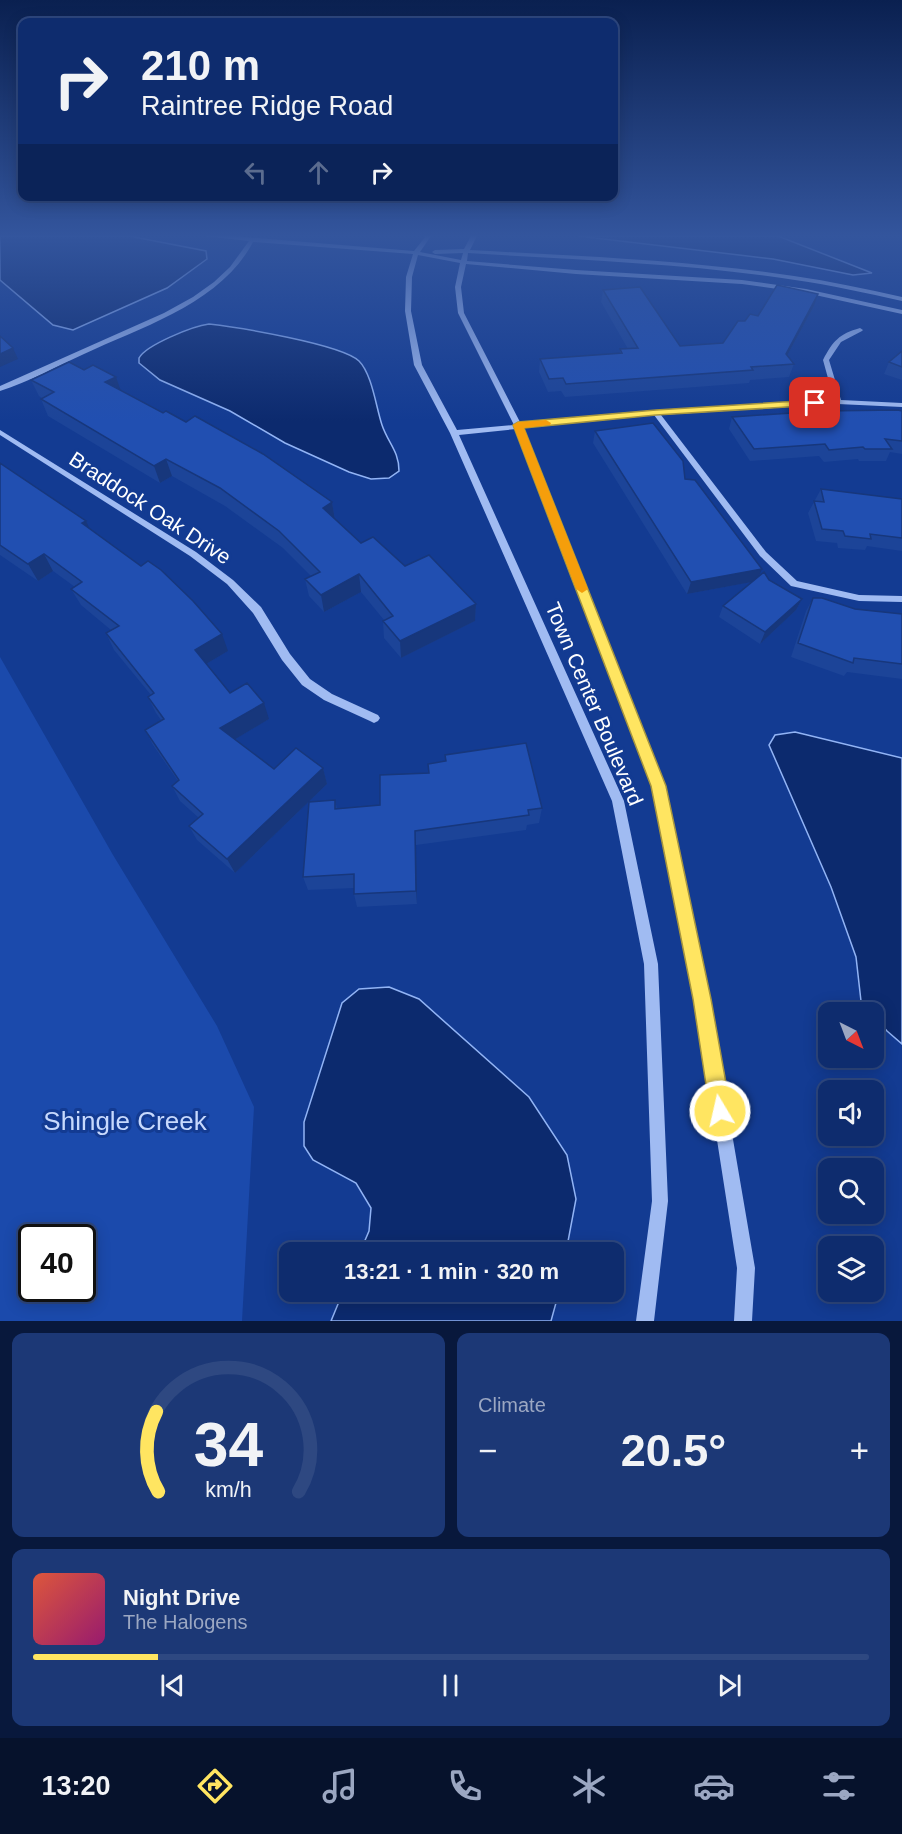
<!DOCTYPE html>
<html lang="en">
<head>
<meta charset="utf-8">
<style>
	body { margin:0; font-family:Helvetica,sans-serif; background:#1c3876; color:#f1f3f6; height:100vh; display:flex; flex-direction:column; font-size:22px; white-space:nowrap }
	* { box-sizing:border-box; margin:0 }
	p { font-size:20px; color:#9ba7c2 }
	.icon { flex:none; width:33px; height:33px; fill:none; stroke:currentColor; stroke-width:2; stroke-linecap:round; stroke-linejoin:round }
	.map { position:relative; height:1321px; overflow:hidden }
	.panel { display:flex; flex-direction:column; gap:12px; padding:12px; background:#08183c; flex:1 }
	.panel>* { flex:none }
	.guide { position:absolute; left:18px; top:18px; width:600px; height:183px; border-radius:12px; box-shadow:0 3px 15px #0003,0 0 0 2px #2e4881; background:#0e2c6e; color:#f1f3f6; overflow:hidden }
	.needle { width:39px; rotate:138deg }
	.fabs { position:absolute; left:818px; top:1002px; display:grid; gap:12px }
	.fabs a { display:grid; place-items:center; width:66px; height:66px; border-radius:12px; background:#0e2c6e; box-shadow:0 3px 15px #0003,0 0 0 2px #2e4881; font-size:30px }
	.speed { position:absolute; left:18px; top:1224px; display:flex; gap:12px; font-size:30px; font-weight:700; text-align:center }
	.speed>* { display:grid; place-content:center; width:78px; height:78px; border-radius:50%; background:#0e2c6e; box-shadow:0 3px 15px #0003,0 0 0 2px #2e4881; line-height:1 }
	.speed .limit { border:3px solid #111; border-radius:9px; background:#fff; color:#111 }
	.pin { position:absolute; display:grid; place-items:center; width:51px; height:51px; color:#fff; margin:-26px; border-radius:12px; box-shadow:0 3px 9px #0006 }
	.me { position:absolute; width:66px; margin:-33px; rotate:351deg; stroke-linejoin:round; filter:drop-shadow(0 0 4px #0008) }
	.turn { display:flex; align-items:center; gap:21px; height:126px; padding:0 24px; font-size:27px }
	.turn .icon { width:78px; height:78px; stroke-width:2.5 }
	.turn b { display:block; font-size:42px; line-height:51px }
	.lanes { display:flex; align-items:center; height:57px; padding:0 24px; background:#0003; justify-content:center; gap:30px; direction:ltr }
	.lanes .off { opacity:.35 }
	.big { font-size:45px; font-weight:800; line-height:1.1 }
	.panel .card { flex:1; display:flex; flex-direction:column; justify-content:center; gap:9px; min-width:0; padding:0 21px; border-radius:12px; background:#1c3876 }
	.panel .dial { align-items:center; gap:0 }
	.dial svg { height:156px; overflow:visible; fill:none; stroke:#2e4881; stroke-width:7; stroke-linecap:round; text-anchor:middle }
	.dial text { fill:#f1f3f6; stroke:none }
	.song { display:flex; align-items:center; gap:18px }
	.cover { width:72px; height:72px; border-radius:9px; background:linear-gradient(135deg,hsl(10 70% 55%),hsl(320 70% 35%)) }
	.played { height:6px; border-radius:3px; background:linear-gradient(90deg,#ffe561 15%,#2e4881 15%) }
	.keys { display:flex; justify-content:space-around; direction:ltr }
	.heat { display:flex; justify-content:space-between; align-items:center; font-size:33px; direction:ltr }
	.panel .tiles { flex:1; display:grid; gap:12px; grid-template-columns:1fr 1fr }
	.card:last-child { grid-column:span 2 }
	.trip { position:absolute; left:279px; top:1242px; width:345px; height:60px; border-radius:12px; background:#0e2c6e; box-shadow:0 3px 15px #0003,0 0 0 2px #2e4881; font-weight:800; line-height:60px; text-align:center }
	.tabs { display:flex; height:96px; justify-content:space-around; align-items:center; background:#06122c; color:#9ba7c2 }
	.tabs .icon { width:42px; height:42px }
	.tabs .selected { color:#ffe561 }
	.tabs b { font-size:27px; color:#f1f3f6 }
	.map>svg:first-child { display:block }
	.green { fill:#1b4aac; fill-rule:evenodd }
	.water { fill:#0c2a6e; stroke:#92b4f5; stroke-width:1.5 }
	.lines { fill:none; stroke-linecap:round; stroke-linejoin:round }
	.minor { fill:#a0bbf2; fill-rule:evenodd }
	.wall { fill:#1c4498 }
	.shaded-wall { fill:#17377c }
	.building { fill:#214fb1; stroke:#17377c; stroke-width:1.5 }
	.route { fill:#ffe561; stroke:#a6953f; stroke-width:1.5 }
	.slow { fill:#f59e0b }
	.labels { text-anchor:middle; stroke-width:6; stroke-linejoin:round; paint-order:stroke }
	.street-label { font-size:21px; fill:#fff; stroke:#133b92 }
	.near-park-label { font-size:26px; fill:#c7d9fd; stroke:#133b92 }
</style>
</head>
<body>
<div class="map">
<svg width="902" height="1321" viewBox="0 0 902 1321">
	<rect width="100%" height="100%" fill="#133b92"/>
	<!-- green -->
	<path class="green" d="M 0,657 L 113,855 L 217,1026 L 254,1107 L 242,1321 L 0,1321 ZM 32,1238 L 82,1238 L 82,1288 L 32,1288 Z"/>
	<!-- water -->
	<path class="water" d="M 0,236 L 129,236 L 206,251 L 207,259 L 167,288 L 73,330 L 53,325 L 0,280 Z
		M 578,236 L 778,236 L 872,273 L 853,275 L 773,259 Z
		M 209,324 C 236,327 341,344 359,361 C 372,374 376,407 382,425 C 388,443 399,451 399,471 L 389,478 L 371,479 L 349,472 L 285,443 L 230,411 L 160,380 L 139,363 L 139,358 C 146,345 193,326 209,324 Z
		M 795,732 L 902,758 L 902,1044 L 887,1031 L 861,1001 L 856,957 L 831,887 L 769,745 L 775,735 Z
		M 389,987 L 419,999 L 529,1097 L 567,1155 L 576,1199 L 566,1252 L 360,1252 L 369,1231 L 371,1208 L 356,1183 L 313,1160 L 304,1146 L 304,1122 L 342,1003 L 359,989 Z
		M 343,1292 L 559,1292 L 551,1321 L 331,1321 Z"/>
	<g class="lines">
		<!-- minor -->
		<path class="minor" d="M 204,236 L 232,236 L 414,251 L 426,236 L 431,236 L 420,252 L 461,260 L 463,253 L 435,254 L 432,252 L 435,250 L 464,249 L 471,236 L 477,236 L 470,250 C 578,256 687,260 794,276 C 830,281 866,289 902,297 L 902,301 C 866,293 831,285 795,280 C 687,263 577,260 468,253 L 467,261 L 576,270 L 742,280 L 806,289 L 902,310 L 902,314 L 806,293 L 742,284 L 576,274 L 466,264 L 461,287 L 464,313 L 521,424 L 656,411 L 834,400 L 823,360 C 833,341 839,334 860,328 L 863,330 L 862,331 L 841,342 L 829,360 L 841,400 L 902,403 L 902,407 L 838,404 L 661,415 L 766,552 L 797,581 L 859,595 L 902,596 L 902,602 L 859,601 L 791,586 L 760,556 L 654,415 L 523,428 L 665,786 L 709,999 L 755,1268 L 752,1321 L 734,1321 L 737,1268 L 695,999 L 653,786 L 516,429 L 459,435 L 624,801 L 658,964 L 668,1201 L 654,1321 L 636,1321 L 652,1201 L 644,964 L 612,801 L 450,433 L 414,365 L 405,311 L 406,277 L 413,254 L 253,242 C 221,303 144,326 84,354 C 57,366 29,382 0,391 L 0,386 L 164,313 L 193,297 L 214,282 L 230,267 L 249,241 ZM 418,255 L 460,263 L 455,287 L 458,313 L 514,425 L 457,430 L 422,365 L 411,311 L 412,277 Z
			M 0,430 L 196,552 L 233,580 L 261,607 L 290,654 L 310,679 L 332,694 L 378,715 L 380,718 L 378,721 L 374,723 L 370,721 L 324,700 L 302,685 L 282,660 L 253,613 L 227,584 L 190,556 L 0,435 Z"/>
	</g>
	<!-- wall -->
	<path class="wall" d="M 603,290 L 680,346 L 723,343 L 745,321 L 758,316 L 814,306 L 787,356 L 794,364 L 789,377 L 750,380 L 749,383 L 565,397 L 561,391 L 548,392 L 539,372 L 540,359 L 620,353 L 620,349 L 628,349 L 601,302 Z
		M 902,351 L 902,380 L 884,374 L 889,362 Z
		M 84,370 L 121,390 L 332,502 L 335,519 L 361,543 L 476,604 L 475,621 L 401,658 L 384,638 L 383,621 L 384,620 L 361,592 L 324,612 L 309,596 L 305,579 L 311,576 L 283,548 L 225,506 L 172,476 L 160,483 L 48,416 L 41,399 L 42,398 L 39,396 L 31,380 Z
		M 902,411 L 902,454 L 890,452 L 886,461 L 859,461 L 858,459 L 824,462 L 819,456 L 750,461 L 729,429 L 732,417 Z
		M 595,431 L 685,479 L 760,575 L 769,580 L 802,599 L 796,610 L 760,644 L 719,617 L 723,606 L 751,582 L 687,594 L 593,443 Z
		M 0,463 L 90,529 L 228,651 L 206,664 L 230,693 L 269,719 L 235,739 L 274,769 L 323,768 L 327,784 L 235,873 L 197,840 L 189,826 L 199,818 L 180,801 L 172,786 L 178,781 L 153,745 L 145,730 L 161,720 L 156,713 L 148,697 L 151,695 L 114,650 L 106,633 L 111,630 L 81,605 L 71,589 L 75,587 L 53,571 L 38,581 L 0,555 Z
		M 821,489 L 902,499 L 902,551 L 867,546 L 865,550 L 838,548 L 837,543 L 816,541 L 808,513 Z
		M 813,598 L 855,609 L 902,614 L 902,679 L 847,672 L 844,676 L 791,657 L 806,611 Z
		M 445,755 L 542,808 L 539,823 L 527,825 L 526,830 L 416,845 L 417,904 L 357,907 L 354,894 L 354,888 L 308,890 L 303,877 L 335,800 L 337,809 L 380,805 L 428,773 L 428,764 L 445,762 Z"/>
	<!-- shaded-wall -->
	<path class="shaded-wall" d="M 818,294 L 814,306 L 781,367 L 786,354 Z
		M 13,348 L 18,359 L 0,367 L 0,354 Z
		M 116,377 L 122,394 L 105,382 Z
		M 166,459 L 172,476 L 160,483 L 154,466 Z
		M 332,502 L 335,520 L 323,508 Z
		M 86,521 L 94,538 L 82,523 Z
		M 44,554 L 53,571 L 38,581 L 28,564 Z
		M 762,569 L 757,581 L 687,594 L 691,582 Z
		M 359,574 L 361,592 L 324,612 L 321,595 Z
		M 802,599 L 796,610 L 760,644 L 765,632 Z
		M 476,604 L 475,621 L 401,658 L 400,641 Z
		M 222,634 L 228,651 L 201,667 L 195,650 Z
		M 264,703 L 269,719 L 227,744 L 220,728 Z
		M 323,768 L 327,784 L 235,873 L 227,859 Z
		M 415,831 L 416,845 L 417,904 L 416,891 Z"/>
	<!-- building -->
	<path class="building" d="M 777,285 L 818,294 L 786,354 L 794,364 L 751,367 L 753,370 L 566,384 L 563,378 L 549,379 L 540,359 L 622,353 L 620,349 L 638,348 L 603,290 L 640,287 L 680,346 L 723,343 L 738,321 L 745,321 L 750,314 L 758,316 Z
		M 0,336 L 13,348 L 0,354 Z
		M 902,351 L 902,367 L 889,362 Z
		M 69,362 L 84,370 L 93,365 L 116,377 L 105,382 L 163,413 L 166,411 L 186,422 L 195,416 L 263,454 L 332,502 L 323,508 L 361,543 L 373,537 L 405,566 L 429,555 L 476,604 L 400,641 L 383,621 L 393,616 L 359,574 L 321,595 L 305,579 L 320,572 L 279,531 L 220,488 L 166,459 L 154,466 L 41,399 L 54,392 L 31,380 Z
		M 898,410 L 902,411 L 902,441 L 885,439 L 892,449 L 865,449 L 863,447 L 829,450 L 825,444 L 754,449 L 732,417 L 822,411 Z
		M 653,423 L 683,461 L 685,479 L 695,480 L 762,569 L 691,582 L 595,431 Z
		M 0,463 L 86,521 L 82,523 L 141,566 L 148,561 L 161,570 L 193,601 L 222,634 L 195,650 L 230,693 L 247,683 L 264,703 L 220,728 L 274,769 L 296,748 L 323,768 L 227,859 L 189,826 L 203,814 L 172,786 L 179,780 L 145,730 L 164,719 L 148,697 L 154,693 L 106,633 L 119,626 L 71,589 L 82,582 L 44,554 L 28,564 L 0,545 Z
		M 821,489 L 902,499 L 902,538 L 870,534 L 871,539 L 845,536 L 843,531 L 822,529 L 814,501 L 824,502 Z
		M 764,572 L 769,580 L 802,599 L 765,632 L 723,606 Z
		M 813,598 L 822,598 L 855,609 L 902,614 L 902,664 L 854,658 L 853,663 L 798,643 Z
		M 526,743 L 542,808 L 528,810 L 529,815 L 415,831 L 416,891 L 354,894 L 354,874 L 303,877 L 309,802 L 335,800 L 335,809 L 380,805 L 380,775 L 429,773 L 428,764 L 446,761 L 445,755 Z"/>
	<!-- sky -->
	<linearGradient id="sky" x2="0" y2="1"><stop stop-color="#0a2050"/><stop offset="0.56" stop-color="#33559d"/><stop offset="1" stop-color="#33559d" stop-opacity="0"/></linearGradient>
	<rect width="902" height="421" fill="url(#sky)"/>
	<!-- route -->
	<path class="route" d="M 815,400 L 820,403 L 819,405 L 656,415 L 524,428 L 666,786 L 711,999 L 731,1111 L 728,1118 L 720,1121 L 713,1118 L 710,1111 L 693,999 L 651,786 L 513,425 L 518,422 L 656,410 Z"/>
	<!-- slow -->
	<path class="slow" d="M 546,420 L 551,423 L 550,425 L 524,428 L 588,589 L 582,593 L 576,589 L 513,425 L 518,422 Z"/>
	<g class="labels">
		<!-- street labels -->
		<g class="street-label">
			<text transform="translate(150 508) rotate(33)" y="7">Braddock Oak Drive</text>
			<text transform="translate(594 704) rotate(67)" y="7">Town Center Boulevard</text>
		</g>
		<!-- near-park labels -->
		<g class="near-park-label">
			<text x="125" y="1130">Shingle Creek</text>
		</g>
	</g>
</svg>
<div class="fabs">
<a><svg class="needle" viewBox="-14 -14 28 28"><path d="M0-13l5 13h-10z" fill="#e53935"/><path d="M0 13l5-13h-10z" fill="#9ba7c2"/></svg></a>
<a><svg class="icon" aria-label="sound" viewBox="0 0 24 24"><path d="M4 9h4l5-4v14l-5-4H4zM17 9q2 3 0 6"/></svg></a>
<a><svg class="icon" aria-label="search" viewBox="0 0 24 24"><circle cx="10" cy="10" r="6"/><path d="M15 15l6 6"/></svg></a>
<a><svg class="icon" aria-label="layers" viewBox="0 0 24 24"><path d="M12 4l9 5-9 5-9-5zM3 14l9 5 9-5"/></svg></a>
</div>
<div class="speed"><div class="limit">40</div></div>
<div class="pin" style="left:815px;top:403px;background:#d93025"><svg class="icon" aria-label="arrive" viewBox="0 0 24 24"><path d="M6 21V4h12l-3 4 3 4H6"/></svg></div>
<svg class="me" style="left:720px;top:1111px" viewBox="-20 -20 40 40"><circle r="17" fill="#ffe561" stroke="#fff" stroke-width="3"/><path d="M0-11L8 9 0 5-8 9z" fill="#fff"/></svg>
<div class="trip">13:21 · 1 min · 320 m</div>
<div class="guide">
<div class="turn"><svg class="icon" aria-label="right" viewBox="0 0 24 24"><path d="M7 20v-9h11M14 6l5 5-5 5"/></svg><div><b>210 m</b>Raintree Ridge Road</div></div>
<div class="lanes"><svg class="icon off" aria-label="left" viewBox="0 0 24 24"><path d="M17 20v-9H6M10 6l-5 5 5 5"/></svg><svg class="icon off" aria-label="ahead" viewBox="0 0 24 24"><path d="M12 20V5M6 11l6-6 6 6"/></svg><svg class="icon" aria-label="right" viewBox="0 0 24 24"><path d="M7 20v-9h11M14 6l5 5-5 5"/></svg></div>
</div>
</div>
<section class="panel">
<div class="tiles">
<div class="card dial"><svg viewBox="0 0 100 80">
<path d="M14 69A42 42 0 1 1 86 69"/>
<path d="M14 69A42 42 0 0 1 13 28" stroke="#ffe561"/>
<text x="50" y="56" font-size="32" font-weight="700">34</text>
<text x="50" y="72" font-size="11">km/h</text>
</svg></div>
<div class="card"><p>Climate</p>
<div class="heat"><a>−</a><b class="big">20.5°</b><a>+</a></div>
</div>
<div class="card">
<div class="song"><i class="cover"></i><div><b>Night Drive</b><p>The Halogens</p></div></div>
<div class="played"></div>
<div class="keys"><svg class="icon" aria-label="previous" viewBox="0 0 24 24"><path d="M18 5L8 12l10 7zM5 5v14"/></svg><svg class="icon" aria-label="pause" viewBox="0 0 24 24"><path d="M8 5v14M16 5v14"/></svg><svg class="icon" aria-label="next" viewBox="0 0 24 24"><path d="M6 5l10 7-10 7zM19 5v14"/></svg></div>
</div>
</div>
</section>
<nav class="tabs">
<b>13:20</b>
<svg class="icon selected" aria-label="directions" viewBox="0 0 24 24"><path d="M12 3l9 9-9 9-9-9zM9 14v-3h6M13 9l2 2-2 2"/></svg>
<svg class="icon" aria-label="music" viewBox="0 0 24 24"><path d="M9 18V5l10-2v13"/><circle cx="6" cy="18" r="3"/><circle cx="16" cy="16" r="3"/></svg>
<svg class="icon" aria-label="phone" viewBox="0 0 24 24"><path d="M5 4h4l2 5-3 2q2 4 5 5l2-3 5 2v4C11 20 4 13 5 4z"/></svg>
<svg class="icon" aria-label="climate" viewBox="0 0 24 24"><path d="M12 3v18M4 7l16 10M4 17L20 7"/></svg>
<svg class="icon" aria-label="car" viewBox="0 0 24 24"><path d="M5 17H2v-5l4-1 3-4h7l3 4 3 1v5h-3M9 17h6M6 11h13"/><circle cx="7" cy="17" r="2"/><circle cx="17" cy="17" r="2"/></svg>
<svg class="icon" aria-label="filters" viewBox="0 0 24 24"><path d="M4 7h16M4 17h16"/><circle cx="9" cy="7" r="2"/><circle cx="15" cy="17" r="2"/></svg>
</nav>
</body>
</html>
